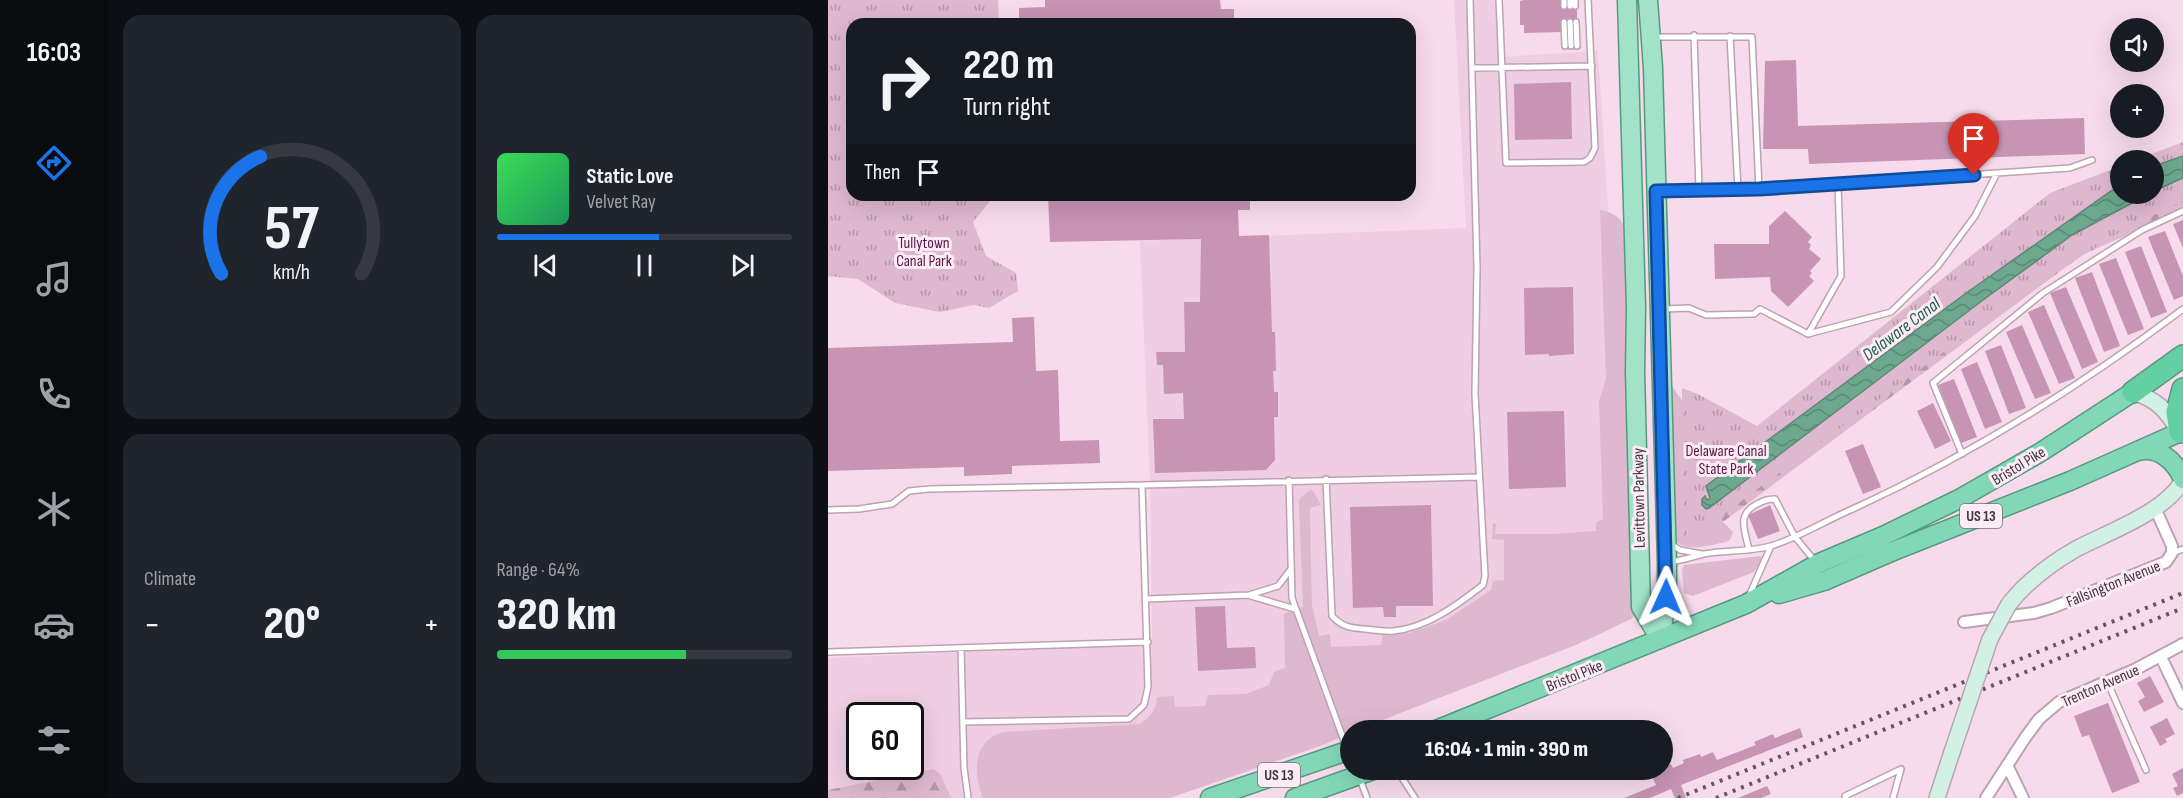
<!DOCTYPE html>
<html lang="en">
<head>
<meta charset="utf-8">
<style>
	body { margin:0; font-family:"Sofia Sans Condensed",sans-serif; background:#20242c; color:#f1f3f6; height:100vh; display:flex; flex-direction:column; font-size:22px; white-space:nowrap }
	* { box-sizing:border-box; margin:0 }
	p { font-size:20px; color:#9ea1a6 }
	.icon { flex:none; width:33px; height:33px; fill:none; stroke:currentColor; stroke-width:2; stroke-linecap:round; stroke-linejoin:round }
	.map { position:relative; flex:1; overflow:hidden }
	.panel { display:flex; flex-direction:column; gap:15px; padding:15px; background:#0d0f14; width:720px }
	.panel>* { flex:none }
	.top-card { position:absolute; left:18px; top:18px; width:570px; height:183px; border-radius:18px; box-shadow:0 6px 24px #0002; background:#171b24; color:#f1f3f6; overflow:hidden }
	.buttons { position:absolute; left:1282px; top:18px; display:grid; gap:12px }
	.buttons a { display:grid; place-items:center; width:54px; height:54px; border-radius:50%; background:#171b24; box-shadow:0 6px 24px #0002; font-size:30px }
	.speed { position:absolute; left:18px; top:702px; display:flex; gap:12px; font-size:30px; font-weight:700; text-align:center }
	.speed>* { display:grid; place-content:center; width:78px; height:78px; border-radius:50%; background:#171b24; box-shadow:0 6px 24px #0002; line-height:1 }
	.speed .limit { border:3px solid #111; border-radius:9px; background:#fff; color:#111 }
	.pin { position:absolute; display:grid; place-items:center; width:51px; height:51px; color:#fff; margin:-62px -26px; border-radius:50% 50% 50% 0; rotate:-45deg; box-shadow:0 0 6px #0007 }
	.pin .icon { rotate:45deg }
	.me { position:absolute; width:66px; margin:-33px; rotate:1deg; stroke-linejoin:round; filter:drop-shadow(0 0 4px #0008) }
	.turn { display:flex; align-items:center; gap:21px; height:126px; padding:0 18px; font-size:27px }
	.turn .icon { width:78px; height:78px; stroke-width:2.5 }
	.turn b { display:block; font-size:42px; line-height:51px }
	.then { display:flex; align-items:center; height:57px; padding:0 18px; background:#0003; gap:12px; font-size:22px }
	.big { font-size:45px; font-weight:800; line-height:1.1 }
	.panel .widget { flex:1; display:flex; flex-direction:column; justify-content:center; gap:9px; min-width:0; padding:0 21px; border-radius:18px; background:#20242c }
	.panel .dial { align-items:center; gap:0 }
	.dial svg { height:156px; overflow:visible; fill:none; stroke:#363941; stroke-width:7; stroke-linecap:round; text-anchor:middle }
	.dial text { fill:#f1f3f6; stroke:none }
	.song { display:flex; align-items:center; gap:18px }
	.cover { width:72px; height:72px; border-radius:9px; background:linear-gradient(135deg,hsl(130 70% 55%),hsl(150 70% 35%)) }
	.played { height:6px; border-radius:3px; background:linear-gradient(90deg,#1a73e8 55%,#363941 55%) }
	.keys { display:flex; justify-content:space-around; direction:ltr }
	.heat { display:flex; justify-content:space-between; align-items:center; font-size:33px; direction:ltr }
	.charge { height:9px; border-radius:4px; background:linear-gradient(90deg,#34c759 64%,#363941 0) }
	.panel .tiles { flex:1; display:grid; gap:15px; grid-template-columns:repeat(2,1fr) }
	.trip { position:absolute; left:512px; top:720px; width:333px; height:60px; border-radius:30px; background:#171b24; box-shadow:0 6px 24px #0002; font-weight:800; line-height:60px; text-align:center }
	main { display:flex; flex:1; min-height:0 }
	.tabs { display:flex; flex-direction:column; width:108px; justify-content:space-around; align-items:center; background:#090b0e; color:#9ea1a6 }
	.tabs .icon { width:42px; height:42px }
	.tabs .on { color:#1a73e8 }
	.tabs b { font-size:27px; color:#f1f3f6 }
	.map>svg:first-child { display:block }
	.built { fill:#efcde3; fill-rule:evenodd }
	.grass { fill:#deb8cf }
	.forest { fill:url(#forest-firs) }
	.park { fill:url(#park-tufts) }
	.water { fill:url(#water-waves); stroke:#5f8675; stroke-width:1.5 }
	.building { fill:#c794b4 }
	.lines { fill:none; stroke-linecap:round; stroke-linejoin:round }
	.service-casing { stroke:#bca2b2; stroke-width:8 }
	.minor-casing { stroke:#bca2b2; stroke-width:14 }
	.secondary-casing { stroke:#bca2b2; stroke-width:18 }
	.primary-casing { stroke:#57997f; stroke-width:21 }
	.trunk-casing { stroke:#57997f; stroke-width:21 }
	.motorway-casing { stroke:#57997f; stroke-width:24 }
	.service { stroke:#fff; stroke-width:5 }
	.minor { stroke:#fff; stroke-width:10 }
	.secondary { stroke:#d0f1e3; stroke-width:15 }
	.primary { stroke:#a1e2c8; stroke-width:18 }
	.trunk { stroke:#82d8b6; stroke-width:18 }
	.motorway { stroke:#63cfa3; stroke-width:21 }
	.rail { stroke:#64555e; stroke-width:4; stroke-dasharray:3 6; stroke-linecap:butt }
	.secondary-bridge-casing { stroke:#bca2b2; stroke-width:18; stroke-linecap:butt }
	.secondary-bridge { stroke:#d0f1e3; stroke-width:15 }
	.route-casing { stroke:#114b97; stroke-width:15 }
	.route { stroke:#1a73e8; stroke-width:10 }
	.labels { text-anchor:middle; stroke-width:6; stroke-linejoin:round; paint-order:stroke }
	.shield { fill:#fdecf6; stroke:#796d74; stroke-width:1.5 }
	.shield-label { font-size:15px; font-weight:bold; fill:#41363d }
	.park-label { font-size:16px; fill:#561945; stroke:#fdecf6 }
	.street-label { font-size:16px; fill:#41363d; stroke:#fdecf6 }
	.water-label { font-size:18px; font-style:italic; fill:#1b6449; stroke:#fdecf6 }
</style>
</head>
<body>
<main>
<nav class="tabs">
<b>16:03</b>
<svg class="icon on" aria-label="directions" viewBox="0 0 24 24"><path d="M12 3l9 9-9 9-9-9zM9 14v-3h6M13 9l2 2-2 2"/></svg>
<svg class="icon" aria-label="music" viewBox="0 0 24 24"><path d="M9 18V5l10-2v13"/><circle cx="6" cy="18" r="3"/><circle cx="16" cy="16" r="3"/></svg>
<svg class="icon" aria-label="phone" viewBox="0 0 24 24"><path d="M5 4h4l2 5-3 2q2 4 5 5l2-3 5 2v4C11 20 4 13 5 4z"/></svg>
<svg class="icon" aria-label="climate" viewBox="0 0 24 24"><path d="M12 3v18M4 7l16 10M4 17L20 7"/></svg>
<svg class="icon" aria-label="car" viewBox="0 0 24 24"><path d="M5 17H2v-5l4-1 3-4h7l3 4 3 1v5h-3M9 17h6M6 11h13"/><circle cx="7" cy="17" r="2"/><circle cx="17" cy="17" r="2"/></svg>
<svg class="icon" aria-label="filters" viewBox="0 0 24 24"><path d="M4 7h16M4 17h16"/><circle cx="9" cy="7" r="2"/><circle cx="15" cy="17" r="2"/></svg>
</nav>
<section class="panel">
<div class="tiles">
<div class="widget dial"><svg viewBox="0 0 100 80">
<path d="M14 69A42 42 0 1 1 86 69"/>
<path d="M14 69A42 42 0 0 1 34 9" stroke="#1a73e8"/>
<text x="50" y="56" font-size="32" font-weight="700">57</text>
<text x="50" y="72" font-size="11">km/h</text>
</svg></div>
<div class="widget">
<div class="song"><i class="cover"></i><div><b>Static Love</b><p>Velvet Ray</p></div></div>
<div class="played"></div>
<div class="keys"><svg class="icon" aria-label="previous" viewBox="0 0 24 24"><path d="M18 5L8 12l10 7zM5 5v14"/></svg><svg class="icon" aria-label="pause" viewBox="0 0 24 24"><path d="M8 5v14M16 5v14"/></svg><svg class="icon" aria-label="next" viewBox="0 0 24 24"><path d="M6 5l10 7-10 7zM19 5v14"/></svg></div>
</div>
<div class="widget"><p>Climate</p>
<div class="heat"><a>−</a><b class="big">20°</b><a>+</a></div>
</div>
<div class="widget"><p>Range · 64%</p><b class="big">320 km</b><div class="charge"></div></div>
</div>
</section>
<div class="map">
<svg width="1355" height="798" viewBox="0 0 1355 798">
	<defs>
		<pattern id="forest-firs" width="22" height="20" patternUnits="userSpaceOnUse" patternTransform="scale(1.5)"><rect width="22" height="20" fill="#deb8cf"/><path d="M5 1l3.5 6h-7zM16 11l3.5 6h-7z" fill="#b696a9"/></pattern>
		<pattern id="park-tufts" width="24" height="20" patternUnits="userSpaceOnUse" patternTransform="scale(1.5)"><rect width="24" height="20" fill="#deb8cf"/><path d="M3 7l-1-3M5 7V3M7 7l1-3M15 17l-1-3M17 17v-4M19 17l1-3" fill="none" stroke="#b696a9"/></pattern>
		<pattern id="water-waves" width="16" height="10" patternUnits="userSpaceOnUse" patternTransform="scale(1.5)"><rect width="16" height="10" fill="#6ca88d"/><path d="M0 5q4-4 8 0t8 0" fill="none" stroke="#5a8a74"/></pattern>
	</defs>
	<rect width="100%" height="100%" fill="#f7dbec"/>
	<!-- built -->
	<path class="built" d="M 626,0 L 666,0 L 672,57 L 770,51 L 806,616 L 771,635 L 530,730 L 522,730 L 522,734 L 509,739 L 323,798 L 0,798 L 0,658 L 324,644 L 322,480 L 312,241 L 638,228 ZM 32,716 L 82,716 L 82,766 L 32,766 Z"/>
	<!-- grass -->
	<path class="grass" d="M 772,210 C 786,212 795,219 799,233 L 802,516 L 806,616 L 803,619 L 748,645 L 528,730 L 522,730 L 522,733 L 495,745 L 342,798 L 155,798 C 144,772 145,739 177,732 L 312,724 C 323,716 328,711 329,697 L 346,696 L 347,707 L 377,706 L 380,695 L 418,694 L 441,685 L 446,672 L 457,668 L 456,614 L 475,607 L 471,503 L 472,498 L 482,490 L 486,492 L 493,505 L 482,508 L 484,605 L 491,636 L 502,634 L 503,647 L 553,645 L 555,634 L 582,633 L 618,620 L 663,590 L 665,581 L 676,580 L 676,540 L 664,539 L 665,523 L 668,524 L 667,534 L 727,534 L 768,531 L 768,522 L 775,519 L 771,401 L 778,379 Z
		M 841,382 L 858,406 L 881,508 L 905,532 L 902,540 L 898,542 C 880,545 855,555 844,536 Z
		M 933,556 L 933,561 L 926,572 L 865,596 L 856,593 L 854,570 L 856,565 Z"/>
	<!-- forest -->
	<path class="forest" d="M 1355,178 L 1355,210 L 1254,255 L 895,522 L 881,508 L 1326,194 Z
		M 106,769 L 113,775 L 123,798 L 0,798 L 0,790 Z"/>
	<!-- park -->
	<path class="park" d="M 0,0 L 170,0 L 171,24 L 24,24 L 24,195 L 167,195 L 145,222 L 158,256 L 188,273 L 190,291 L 161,308 L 146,305 L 112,312 L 67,303 L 30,279 L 0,276 Z
		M 1355,142 L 1355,201 L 1292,232 L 1200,290 L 856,543 L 854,388 L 870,394 L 929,426 L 1222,193 L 1293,166 L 1293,194 L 1326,194 L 1326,160 L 1307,160 Z"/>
	<!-- water -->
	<path class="water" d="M 1355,156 L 1355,178 L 1326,191 L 1326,166 Z
		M 1293,184 L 1293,194 L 1321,194 L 1244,235 L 1155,300 L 881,508 L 878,509 L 874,505 L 874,499 L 877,496 L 879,500 L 882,498 L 878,486 L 1141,291 Z"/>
	<!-- building -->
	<path class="building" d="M 217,0 L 392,0 L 393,9 L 406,9 L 406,24 L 191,24 L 191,8 L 217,7 Z
		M 696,0 L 732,0 L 732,6 L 749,6 L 749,22 L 734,22 L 734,32 L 696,33 L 696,25 L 692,25 L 692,1 Z
		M 968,60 L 970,126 L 1256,118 L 1257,154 L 981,164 L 980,149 L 935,149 L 937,61 Z
		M 743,82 L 744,139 L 687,140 L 686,84 Z
		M 220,195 L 422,195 L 422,210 L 410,210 L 411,236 L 441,235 L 444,332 L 447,332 L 448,371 L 445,371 L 446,392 L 450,392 L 450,417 L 446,417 L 447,460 L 438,470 L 327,473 L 325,419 L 356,419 L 355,393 L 336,394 L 335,365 L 329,365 L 328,352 L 357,352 L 356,302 L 372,302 L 373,239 L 222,242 Z
		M 957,211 L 984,237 L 980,242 L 983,245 L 981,249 L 993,259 L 982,271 L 984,273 L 981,276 L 986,281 L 960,307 L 943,291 L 942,277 L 887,279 L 886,244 L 941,244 L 941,226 Z
		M 1355,220 L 1355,248 L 1345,224 Z
		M 1337,231 L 1355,276 L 1355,296 L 1346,300 L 1320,237 Z
		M 1313,246 L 1339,312 L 1323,318 L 1297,252 Z
		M 1288,258 L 1316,329 L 1300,335 L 1271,264 Z
		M 1264,272 L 1292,346 L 1276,352 L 1247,278 Z
		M 745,287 L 746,354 L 721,356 L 721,354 L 697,355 L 696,288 Z
		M 1238,287 L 1270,362 L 1254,369 L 1222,293 Z
		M 1216,305 L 1247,378 L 1231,384 L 1200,312 Z
		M 206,317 L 208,371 L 230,370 L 232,441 L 271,440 L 272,463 L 184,466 L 184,474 L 136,476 L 136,467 L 0,471 L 0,348 L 185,342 L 184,318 Z
		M 1194,325 L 1223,393 L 1207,399 L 1178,332 Z
		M 1173,345 L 1198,408 L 1181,414 L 1157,351 Z
		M 1149,362 L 1174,422 L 1157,429 L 1133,369 Z
		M 1126,379 L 1149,437 L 1133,443 L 1110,385 Z
		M 1105,403 L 1123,441 L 1107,449 L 1089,411 Z
		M 736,411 L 738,487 L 681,489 L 679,412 Z
		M 1035,444 L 1053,487 L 1035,494 L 1017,451 Z
		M 603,505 L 605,606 L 568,606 L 568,617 L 556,617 L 555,607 L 525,608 L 522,507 Z
		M 942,505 L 952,531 L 930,539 L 920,515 Z
		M 397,606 L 399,648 L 427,647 L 428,668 L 370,671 L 367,607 Z
		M 1322,676 L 1336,702 L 1316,712 L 1310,701 L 1317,697 L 1309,683 Z
		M 1280,703 L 1312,782 L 1284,793 L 1261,735 L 1254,737 L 1246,716 Z
		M 82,717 L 89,717 L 89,733 L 82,733 Z
		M 1339,718 L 1347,734 L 1337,739 L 1339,742 L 1332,746 L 1322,727 Z
		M 972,728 L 975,737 L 853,785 L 858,798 L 847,798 L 843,789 L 822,798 L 796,798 L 828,785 L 824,777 L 836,772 L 834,768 L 843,764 L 845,768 L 856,763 L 855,760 L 872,754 L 873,757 L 885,752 L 889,760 L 928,745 L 926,742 L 945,734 L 947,738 Z
		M 1355,768 L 1355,793 L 1349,796 L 1345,788 L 1350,786 L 1344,774 Z
		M 939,786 L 943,794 L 933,798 L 910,798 Z"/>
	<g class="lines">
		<!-- service casing -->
		<g class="service-casing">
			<path id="service" d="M 671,0 L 678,163 L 756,162 L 762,158 L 767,148 L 760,0
				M 742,0 L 742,6
				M 747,0 L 747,6
				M 736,6 L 736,0
				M 736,22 L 737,46
				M 742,22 L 743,46
				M 748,22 L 749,46
				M 866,35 L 871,190
				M 902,36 L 910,190
				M 825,37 L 924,37 L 931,189 L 833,191
				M 645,68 L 764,66
				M 931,189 L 1242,168 L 1264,160
				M 836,309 L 861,308 L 878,315 L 926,314 L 932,309 L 980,334 L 1013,276 L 1010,184
				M 980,334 L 1063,312 L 1109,267 L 1147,216 L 1169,173
				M 1134,454 L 1105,383 L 1215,293 L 1314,230 L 1355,211
				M 498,479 L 504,616 C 514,627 523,628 537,629 C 546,630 556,632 565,631 C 599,628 629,605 655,585 L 657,576 L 647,394 L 649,267 L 642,0
				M 461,480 L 464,598 L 519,749
				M 314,485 L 651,477
				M 0,510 L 31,509 L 64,504 L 81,491 L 101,489 L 314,485 L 320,687 L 316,705 L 301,719 L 135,722
				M 843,544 L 852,550 L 874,554
				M 921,550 C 917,530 908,515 929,504 C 935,501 939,499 947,499 L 967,537 L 986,560
				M 1344,553 L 1355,549
				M 841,562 C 853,561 864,557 876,554 C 898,550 922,552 943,546 C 970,538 993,523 1018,512 C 1138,458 1250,388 1355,309
				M 423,596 L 467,609
				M 921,596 L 943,546
				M 319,599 L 421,595 L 450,586 L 463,569
				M 133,648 L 136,768 L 140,798
				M 0,652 L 320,642
				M 1279,681 L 1318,770
				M 569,770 L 587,798
				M 532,779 L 539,798
				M 1018,798 L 1017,796 L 1073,769 L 1065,798"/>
		</g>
		<!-- minor casing -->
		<g class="minor-casing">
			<path id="minor" d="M 1136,622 L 1206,613 L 1223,608 L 1338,562 L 1344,553 L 1344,546 L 1327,508
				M 1333,657 L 1355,703
				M 1179,765 L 1195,798
				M 1158,798 L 1197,738 L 1211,719 L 1231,702 L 1308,669 L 1355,644"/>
		</g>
		<!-- secondary casing -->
		<g class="secondary-casing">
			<path id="secondary" d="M 1305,392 C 1329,400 1336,408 1350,429
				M 1181,604 C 1200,580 1222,564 1248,549 C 1280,532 1338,512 1355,480
				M 1109,798 L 1124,752"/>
		</g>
		<!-- primary casing -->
		<g class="primary-casing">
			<path id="primary" d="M 799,0 L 808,307 L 807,372 L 813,607 L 832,639
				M 820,0 L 825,68 L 839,562 L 839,597 L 832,639"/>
		</g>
		<!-- trunk casing -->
		<g class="trunk-casing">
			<path id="trunk" d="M 1310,451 C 1331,446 1347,461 1355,479
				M 951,594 L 996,581 L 1063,552 L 1242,481 L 1352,432
				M 608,730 L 918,604 L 989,564 L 1055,536 L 1131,499 L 1213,452 L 1305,392
				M 382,798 L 522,750
				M 467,798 L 545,770"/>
		</g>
		<!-- motorway casing -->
		<g class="motorway-casing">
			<path id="motorway" d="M 1355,389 L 1349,412 L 1352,432 L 1355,430
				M 1305,392 L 1355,356"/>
		</g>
		<!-- service -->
		<use href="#service" class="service"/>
		<!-- minor -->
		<use href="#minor" class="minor"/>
		<!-- secondary -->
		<use href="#secondary" class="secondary"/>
		<!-- primary -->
		<use href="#primary" class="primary"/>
		<!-- trunk -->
		<use href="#trunk" class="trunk"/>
		<!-- motorway -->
		<use href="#motorway" class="motorway"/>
		<!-- rail -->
		<path class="rail" d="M 850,798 L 1355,593
			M 888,798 L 1355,608"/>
		<!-- secondary-bridge casing -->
		<g class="secondary-bridge-casing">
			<path id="secondary-bridge" d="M 1124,752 L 1162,639 L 1181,604"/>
		</g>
		<!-- secondary-bridge -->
		<use href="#secondary-bridge" class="secondary-bridge"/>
	</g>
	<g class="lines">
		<!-- route casing -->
		<g class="route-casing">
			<path id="route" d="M 838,597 L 828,191 L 931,189 L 1146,175"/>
		</g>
		<!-- route -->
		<use href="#route" class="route"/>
	</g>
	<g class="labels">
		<!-- shield labels -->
		<g class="shield">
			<rect x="1132" y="504" width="42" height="24" rx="4.5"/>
			<rect x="430" y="763" width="42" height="24" rx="4.5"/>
		</g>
		<g class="shield-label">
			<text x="1153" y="521">US 13</text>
			<text x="451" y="780">US 13</text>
		</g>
		<!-- park labels -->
		<g class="park-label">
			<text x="96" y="248">Tullytown<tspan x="96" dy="18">Canal Park</tspan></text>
			<text x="898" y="456">Delaware Canal<tspan x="898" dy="18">State Park</tspan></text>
		</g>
		<!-- street labels -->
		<g class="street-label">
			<text transform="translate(1190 465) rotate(-31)" y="6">Bristol Pike</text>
			<text transform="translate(810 498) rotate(-91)" y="6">Levittown Parkway</text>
			<text transform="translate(1285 583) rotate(-22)" y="6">Fallsington Avenue</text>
			<text transform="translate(746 675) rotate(-22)" y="6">Bristol Pike</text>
			<text transform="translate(1272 685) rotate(-24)" y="6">Trenton Avenue</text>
		</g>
		<!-- water labels -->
		<g class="water-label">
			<text transform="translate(1073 329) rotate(-37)" y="6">Delaware Canal</text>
		</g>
	</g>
</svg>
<div class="buttons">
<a><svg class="icon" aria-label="sound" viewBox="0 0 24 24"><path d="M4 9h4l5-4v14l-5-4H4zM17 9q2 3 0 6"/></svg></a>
<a>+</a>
<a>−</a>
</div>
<div class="speed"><div class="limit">60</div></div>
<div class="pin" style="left:1146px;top:175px;background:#d93025"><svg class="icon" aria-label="arrive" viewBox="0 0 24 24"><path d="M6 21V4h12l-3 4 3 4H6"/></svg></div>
<svg class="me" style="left:838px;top:597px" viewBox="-20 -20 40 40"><path d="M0-17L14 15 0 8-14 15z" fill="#1a73e8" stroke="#fff" stroke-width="4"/></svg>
<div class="trip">16:04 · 1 min · 390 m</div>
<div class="top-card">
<div class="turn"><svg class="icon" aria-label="right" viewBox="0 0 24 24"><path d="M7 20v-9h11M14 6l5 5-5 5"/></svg><div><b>220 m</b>Turn right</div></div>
<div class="then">Then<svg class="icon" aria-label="arrive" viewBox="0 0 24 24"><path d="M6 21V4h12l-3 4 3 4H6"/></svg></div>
</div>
</div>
</main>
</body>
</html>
